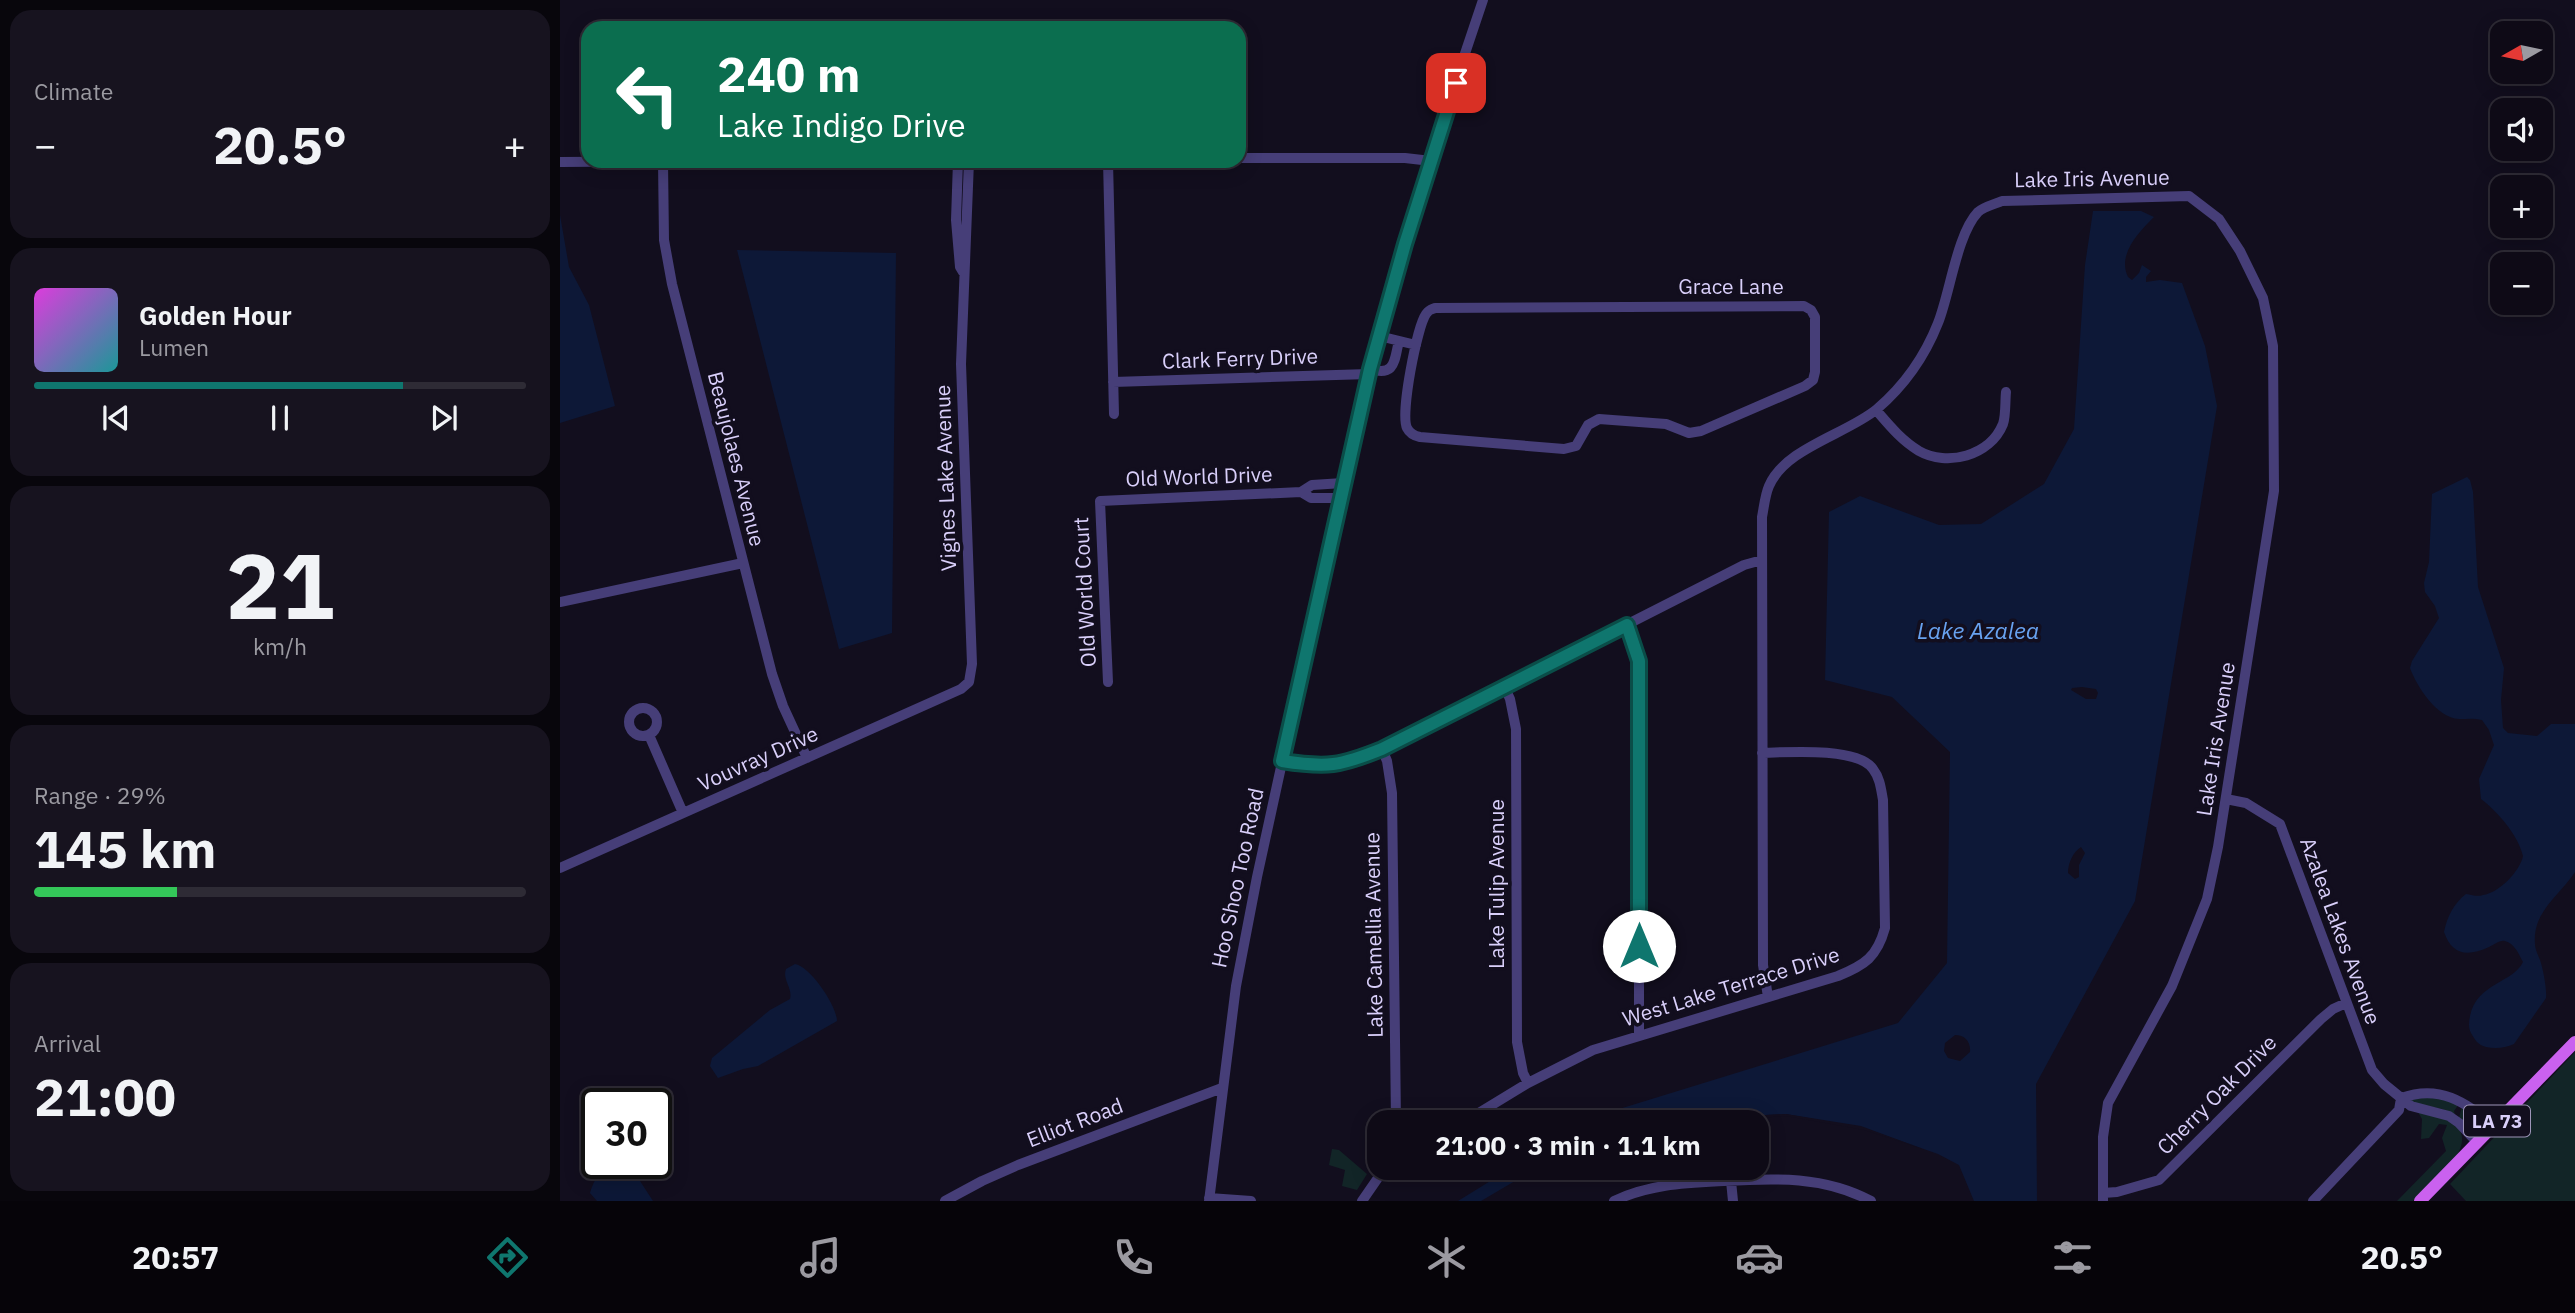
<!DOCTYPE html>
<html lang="en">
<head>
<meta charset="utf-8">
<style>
	body { margin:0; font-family:"IBM Plex Sans",sans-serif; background:#17131f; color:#f1f3f6; height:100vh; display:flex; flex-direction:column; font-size:26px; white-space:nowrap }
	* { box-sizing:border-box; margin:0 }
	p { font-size:23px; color:#9b9aa1 }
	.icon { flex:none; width:38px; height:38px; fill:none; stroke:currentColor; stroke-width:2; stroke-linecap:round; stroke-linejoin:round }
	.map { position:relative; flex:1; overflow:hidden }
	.details { display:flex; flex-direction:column; gap:10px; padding:10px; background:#08060c; width:560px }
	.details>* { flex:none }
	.hud { position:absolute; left:21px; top:21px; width:665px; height:147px; border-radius:21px; box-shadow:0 4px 18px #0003,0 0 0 2px #2e2b35; background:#0b6e4f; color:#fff; overflow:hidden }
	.needle { width:46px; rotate:261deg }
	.controls { position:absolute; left:1930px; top:21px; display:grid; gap:14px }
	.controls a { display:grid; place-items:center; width:63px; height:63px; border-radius:14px; background:#0e0a16; box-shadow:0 4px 18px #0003,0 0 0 2px #2e2b35; font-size:35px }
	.speed { position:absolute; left:21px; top:1088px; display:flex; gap:14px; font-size:35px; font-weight:700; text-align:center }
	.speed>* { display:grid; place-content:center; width:91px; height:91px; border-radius:50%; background:#0e0a16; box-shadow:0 4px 18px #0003,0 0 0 2px #2e2b35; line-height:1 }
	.speed .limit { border:4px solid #111; border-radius:10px; background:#fff; color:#111 }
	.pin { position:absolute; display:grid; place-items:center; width:60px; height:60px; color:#fff; margin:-30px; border-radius:14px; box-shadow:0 4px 10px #0006 }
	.me { position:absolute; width:77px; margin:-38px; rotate:0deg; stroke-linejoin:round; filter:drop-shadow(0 0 5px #0008) }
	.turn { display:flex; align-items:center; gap:24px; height:147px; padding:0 21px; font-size:32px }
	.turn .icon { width:91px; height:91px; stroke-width:2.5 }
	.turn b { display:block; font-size:49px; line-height:60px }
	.big { font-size:52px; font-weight:700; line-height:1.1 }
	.details .card { flex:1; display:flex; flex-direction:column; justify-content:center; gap:10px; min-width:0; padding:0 24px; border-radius:21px; background:#17131f }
	.details .dial { align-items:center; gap:0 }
	.dial b { font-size:91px; line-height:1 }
	.song { display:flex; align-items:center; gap:21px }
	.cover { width:84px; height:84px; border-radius:10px; background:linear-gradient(135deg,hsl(300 70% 55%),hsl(180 70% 35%)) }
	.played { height:7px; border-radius:4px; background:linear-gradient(90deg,#0f766e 75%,#2e2b35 75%) }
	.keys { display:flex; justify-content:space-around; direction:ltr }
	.heat { display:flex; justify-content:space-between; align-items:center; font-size:38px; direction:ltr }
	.charge { height:10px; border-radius:5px; background:linear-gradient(90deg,#34c759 29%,#2e2b35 0) }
	.trip { position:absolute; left:807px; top:1110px; width:402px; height:70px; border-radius:21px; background:#0e0a16; box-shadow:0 4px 18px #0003,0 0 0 2px #2e2b35; font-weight:700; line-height:70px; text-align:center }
	.tab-bar { display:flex; height:112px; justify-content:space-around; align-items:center; background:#060409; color:#9b9aa1 }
	.tab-bar .icon { width:49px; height:49px }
	.tab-bar .selected { color:#0f766e }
	.tab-bar b { font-size:32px; color:#f1f3f6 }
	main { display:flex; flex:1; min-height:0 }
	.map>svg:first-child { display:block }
	.green { fill:#122527 }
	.water { fill:#0d1837; fill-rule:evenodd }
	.pier { fill:#120e1e }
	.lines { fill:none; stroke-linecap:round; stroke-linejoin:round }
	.minor { stroke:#463e78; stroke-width:10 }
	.major { stroke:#ca61ef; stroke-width:12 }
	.route-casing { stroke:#0a4d48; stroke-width:18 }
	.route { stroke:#0f766e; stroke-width:12 }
	.labels { text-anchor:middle; stroke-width:7; stroke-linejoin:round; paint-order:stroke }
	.shield { fill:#120e1e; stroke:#9d95b8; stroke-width:2 }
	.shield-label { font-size:19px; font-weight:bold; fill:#d9cffa }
	.street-label { font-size:21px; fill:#d9cffa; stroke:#120e1e }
	.water-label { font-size:23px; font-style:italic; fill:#68a2f0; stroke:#120e1e }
</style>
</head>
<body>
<main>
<section class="details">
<div class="card"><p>Climate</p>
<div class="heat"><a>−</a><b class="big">20.5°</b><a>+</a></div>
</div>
<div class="card">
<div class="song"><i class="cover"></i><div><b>Golden Hour</b><p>Lumen</p></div></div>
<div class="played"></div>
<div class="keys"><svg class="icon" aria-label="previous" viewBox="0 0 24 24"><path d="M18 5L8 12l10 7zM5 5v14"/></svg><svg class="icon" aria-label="pause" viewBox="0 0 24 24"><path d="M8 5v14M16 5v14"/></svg><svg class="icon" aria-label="next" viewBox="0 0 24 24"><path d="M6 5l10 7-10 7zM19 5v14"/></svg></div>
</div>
<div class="card dial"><b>21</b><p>km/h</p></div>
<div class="card"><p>Range · 29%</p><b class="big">145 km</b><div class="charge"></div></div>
<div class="card"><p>Arrival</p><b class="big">21:00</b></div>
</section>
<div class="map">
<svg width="2015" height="1201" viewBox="0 0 2015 1201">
	<rect width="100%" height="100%" fill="#120e1e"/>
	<!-- green -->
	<path class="green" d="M 2015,1052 L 2015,1201 L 1906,1201 L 1890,1184 Z
		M 1851,1098 L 1878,1098 L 1899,1104 L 1894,1111 L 1895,1115 L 1882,1109 L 1850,1102 Z
		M 1902,1106 L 1920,1122 L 1920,1127 L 1917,1130 L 1912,1130 L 1899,1118 Z
		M 1858,1112 C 1867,1114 1877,1115 1885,1119 C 1931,1139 1872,1182 1853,1201 L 1837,1201 L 1886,1151 L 1882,1138 L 1887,1125 L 1879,1124 L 1869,1138 L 1861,1139 L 1862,1119 Z
		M 772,1149 L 779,1150 L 807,1174 L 797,1190 L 782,1186 L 785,1170 L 769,1165 Z"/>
	<!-- water -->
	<path class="water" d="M 1533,211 L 1581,211 L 1594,217 C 1579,232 1557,254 1568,277 L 1572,280 L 1579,273 L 1582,265 L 1591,271 L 1586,277 L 1586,282 L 1600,280 L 1622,283 L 1645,346 L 1657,406 L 1575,901 L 1476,1084 L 1477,1201 L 1414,1201 L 1399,1165 L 1378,1154 L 1304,1128 L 1226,1114 L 1077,1122 L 1027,1122 L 1056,1110 L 1338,1023 L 1387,963 L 1390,752 L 1332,697 L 1265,680 L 1269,512 L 1300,496 L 1379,525 L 1421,524 L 1484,484 L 1514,429 L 1525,265 ZM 1522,687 L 1536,689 L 1538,693 L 1536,699 L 1526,699 L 1511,690 L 1512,688 ZM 1521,847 L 1525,853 L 1519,865 L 1519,877 L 1515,879 L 1508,873 C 1508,863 1513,852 1521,847 ZM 1395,1035 C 1405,1035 1411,1042 1410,1052 L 1400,1061 L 1388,1058 L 1384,1051 L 1385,1043 Z
		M 0,215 L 9,267 L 29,305 L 55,406 L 0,423 Z
		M 177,250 L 336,253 L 332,633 L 279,649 Z
		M 1907,477 L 1910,480 L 1913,492 L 1918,587 L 1944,668 L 1941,700 L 1943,728 L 1948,733 L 1977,736 L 1991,724 L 2015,724 L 2015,872 C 2000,895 1972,912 1975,944 C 1975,949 1978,955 1980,960 C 1983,968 1987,990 1986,998 L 1954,1044 C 1945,1048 1936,1049 1926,1047 C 1918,1045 1915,1040 1911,1033 C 1908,1027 1909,1022 1910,1016 C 1917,983 1953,983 1963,962 C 1959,954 1954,943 1945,941 C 1939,940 1934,945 1929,947 C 1907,957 1892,955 1884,932 C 1887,917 1894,903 1906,894 C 1912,895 1918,897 1923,895 C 1939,893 1960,871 1963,856 C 1958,835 1938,812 1921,799 L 1919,779 L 1934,745 L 1929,730 L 1922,720 C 1914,718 1907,719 1899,719 C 1877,718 1857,687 1850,668 L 1852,661 L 1879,618 L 1875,606 L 1865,592 L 1864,583 L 1869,562 L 1872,494 Z
		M 235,964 C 250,966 277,1006 277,1021 L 198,1066 L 183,1069 L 158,1078 L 150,1066 L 152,1058 L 210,1010 L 230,999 C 233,988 222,980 226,969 Z
		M 57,1164 L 69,1164 L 93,1201 L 37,1201 L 30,1193 C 34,1178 42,1169 57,1164 Z
		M 953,1167 L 979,1167 L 921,1201 L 898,1201 Z"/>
	<!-- pier -->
	<path class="pier" d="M 1226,1114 L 1301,1126 L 1363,1149 L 1304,1130 L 1226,1116 L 1148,1121 L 1148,1118 Z"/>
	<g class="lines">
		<!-- minor -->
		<path class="minor" d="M 679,158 L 845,158 L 871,161
			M 398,161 L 396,220 L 400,267 L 403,272
			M 548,161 L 554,414
			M 0,162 L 141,161
			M 103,162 L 104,240 L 112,284 L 212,674 L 223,706 L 247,758
			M 1244,306 L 1251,310 L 1255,317 L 1255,372 L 1253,380 L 1245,386 L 1141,431 L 1129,433 L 1106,424 L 1039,419 L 1028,425 L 1016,446 L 1004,449 L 860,437 C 855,436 850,434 847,428 C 840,414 857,327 866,314 C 870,309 870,310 875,308 Z
			M 819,336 L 856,345
			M 810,369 C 836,377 834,360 839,341
			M 553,382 L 809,374
			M 1316,410 C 1329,425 1341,440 1359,451 C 1387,467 1430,456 1443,424 C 1446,415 1445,401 1446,392
			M 741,492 L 751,498 L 779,498
			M 0,602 L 183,563
			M 1067,625 L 1079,661 L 1079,1035
			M 548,682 L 540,501 L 741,492 L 752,485 L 783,483
			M 944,686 L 950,699 L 956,729 L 957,1042 L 963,1073 L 968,1083
			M69 722a14 14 0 1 1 28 0a14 14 0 1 1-28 0Z
			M 89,735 L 123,813
			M 822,749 L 827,761 L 832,793 L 836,1122
			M 722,762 C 767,768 780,766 822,749 L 1184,565 L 1202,560
			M 1666,799 L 1686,803 L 1720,824 L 1812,1070 L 1824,1084 L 1851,1106 L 1889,1116 L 1899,1123 L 1917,1142
			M 0,868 L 401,689 L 409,682 L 412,664 L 401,364 L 409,161
			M 1208,997 L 1203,965 L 1202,517 C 1204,507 1205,495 1209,486 C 1225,448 1287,434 1317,409 C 1345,385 1365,356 1378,323 C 1390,293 1397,234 1418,212 C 1423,207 1435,204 1442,201 L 1629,196 L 1659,219 L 1680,251 L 1703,298 L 1713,346 L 1714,491 L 1658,847 L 1647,899 L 1612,986 L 1548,1103 L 1543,1137 L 1543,1201
			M 1841,1098 C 1880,1084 1904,1102 1934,1125
			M 904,1122 L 968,1083 L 1033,1050 L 1278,976 C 1305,965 1317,957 1325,928 L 1323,800 C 1321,789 1320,778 1313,769 C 1298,747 1228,752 1202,753
			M 1171,1181 L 1173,1201
			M 1543,1193 L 1557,1192 L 1599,1180 L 1761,1019 L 1773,1009 L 1786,1003
			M 649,1198 L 691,1201
			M 385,1201 L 422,1181 L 458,1165 L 662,1088
			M 649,1201 L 676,986 L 697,877 L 783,483 L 831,290 L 881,125 L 923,0
			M 802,1201 L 820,1175 L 831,1167
			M 1054,1201 C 1090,1184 1125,1183 1164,1181 C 1215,1178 1264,1176 1311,1201
			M 1753,1201 L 1839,1110 L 1841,1098"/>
		<!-- major -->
		<path class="major" d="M 1860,1201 L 2015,1042"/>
	</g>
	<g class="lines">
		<!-- route casing -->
		<g class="route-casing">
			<path id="route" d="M 896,83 L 845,244 L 810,369 L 722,761 C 767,768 780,766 822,749 L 1067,625 L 1079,661 L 1079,946"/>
		</g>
		<!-- route -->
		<use href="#route" class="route"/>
	</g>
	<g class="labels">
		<!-- shield labels -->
		<rect class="shield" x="1904" y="1105.5" width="66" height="31" rx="5"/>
		<g class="shield-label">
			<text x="1937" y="1128">LA 73</text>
		</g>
		<!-- street labels -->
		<g class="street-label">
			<text transform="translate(1532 179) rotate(-1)" y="7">Lake Iris Avenue</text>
			<text x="1171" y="294">Grace Lane</text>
			<text transform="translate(680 359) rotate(-2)" y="7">Clark Ferry Drive</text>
			<text transform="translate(176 459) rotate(76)" y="7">Beaujolaes Avenue</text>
			<text transform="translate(639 477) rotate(-2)" y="7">Old World Drive</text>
			<text transform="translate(386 478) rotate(-92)" y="7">Vignes Lake Avenue</text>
			<text transform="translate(525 592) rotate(-93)" y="7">Old World Court</text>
			<text transform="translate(1656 739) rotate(-81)" y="7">Lake Iris Avenue</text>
			<text transform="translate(198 759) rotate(-24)" y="7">Vouvray Drive</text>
			<text transform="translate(678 878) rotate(-78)" y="7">Hoo Shoo Too Road</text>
			<text transform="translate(937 884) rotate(-90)" y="7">Lake Tulip Avenue</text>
			<text transform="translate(1780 931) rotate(70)" y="7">Azalea Lakes Avenue</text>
			<text transform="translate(814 935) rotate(-91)" y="7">Lake Camellia Avenue</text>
			<text transform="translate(1171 987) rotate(-17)" y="7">West Lake Terrace Drive</text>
			<text transform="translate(1657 1095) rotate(-45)" y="7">Cherry Oak Drive</text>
			<text transform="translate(515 1123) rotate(-21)" y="7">Elliot Road</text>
		</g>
		<!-- water labels -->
		<g class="water-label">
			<text x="1418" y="639">Lake Azalea</text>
		</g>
	</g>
</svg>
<div class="controls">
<a><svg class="needle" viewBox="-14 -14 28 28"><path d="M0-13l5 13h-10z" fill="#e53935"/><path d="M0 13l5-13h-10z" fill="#9b9aa1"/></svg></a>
<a><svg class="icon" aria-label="sound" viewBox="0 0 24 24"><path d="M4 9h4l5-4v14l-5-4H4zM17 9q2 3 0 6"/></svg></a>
<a>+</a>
<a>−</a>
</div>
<div class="speed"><div class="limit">30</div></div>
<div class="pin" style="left:896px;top:83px;background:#d93025"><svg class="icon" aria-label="arrive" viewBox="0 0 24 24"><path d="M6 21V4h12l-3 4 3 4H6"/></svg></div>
<svg class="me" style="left:1079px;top:946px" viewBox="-20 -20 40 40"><circle r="19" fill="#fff"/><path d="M0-13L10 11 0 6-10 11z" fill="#0f766e"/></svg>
<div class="trip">21:00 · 3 min · 1.1 km</div>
<div class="hud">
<div class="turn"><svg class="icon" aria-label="left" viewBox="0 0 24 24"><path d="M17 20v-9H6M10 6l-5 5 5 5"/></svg><div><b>240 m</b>Lake Indigo Drive</div></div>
</div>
</div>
</main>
<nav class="tab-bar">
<b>20:57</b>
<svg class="icon selected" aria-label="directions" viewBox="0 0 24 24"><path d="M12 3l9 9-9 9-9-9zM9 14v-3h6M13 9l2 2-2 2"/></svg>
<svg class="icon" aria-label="music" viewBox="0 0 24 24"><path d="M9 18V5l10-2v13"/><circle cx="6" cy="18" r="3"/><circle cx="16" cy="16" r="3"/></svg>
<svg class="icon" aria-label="phone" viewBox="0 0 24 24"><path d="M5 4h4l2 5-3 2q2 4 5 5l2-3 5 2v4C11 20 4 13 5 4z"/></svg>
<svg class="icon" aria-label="climate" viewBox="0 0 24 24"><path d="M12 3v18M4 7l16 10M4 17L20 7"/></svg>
<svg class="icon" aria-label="car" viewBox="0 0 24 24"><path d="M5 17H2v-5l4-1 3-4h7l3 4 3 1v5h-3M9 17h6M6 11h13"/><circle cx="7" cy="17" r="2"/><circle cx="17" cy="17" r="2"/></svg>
<svg class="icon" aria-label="filters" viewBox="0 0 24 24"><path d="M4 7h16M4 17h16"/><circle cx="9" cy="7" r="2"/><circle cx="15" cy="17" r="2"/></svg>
<b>20.5°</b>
</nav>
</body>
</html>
